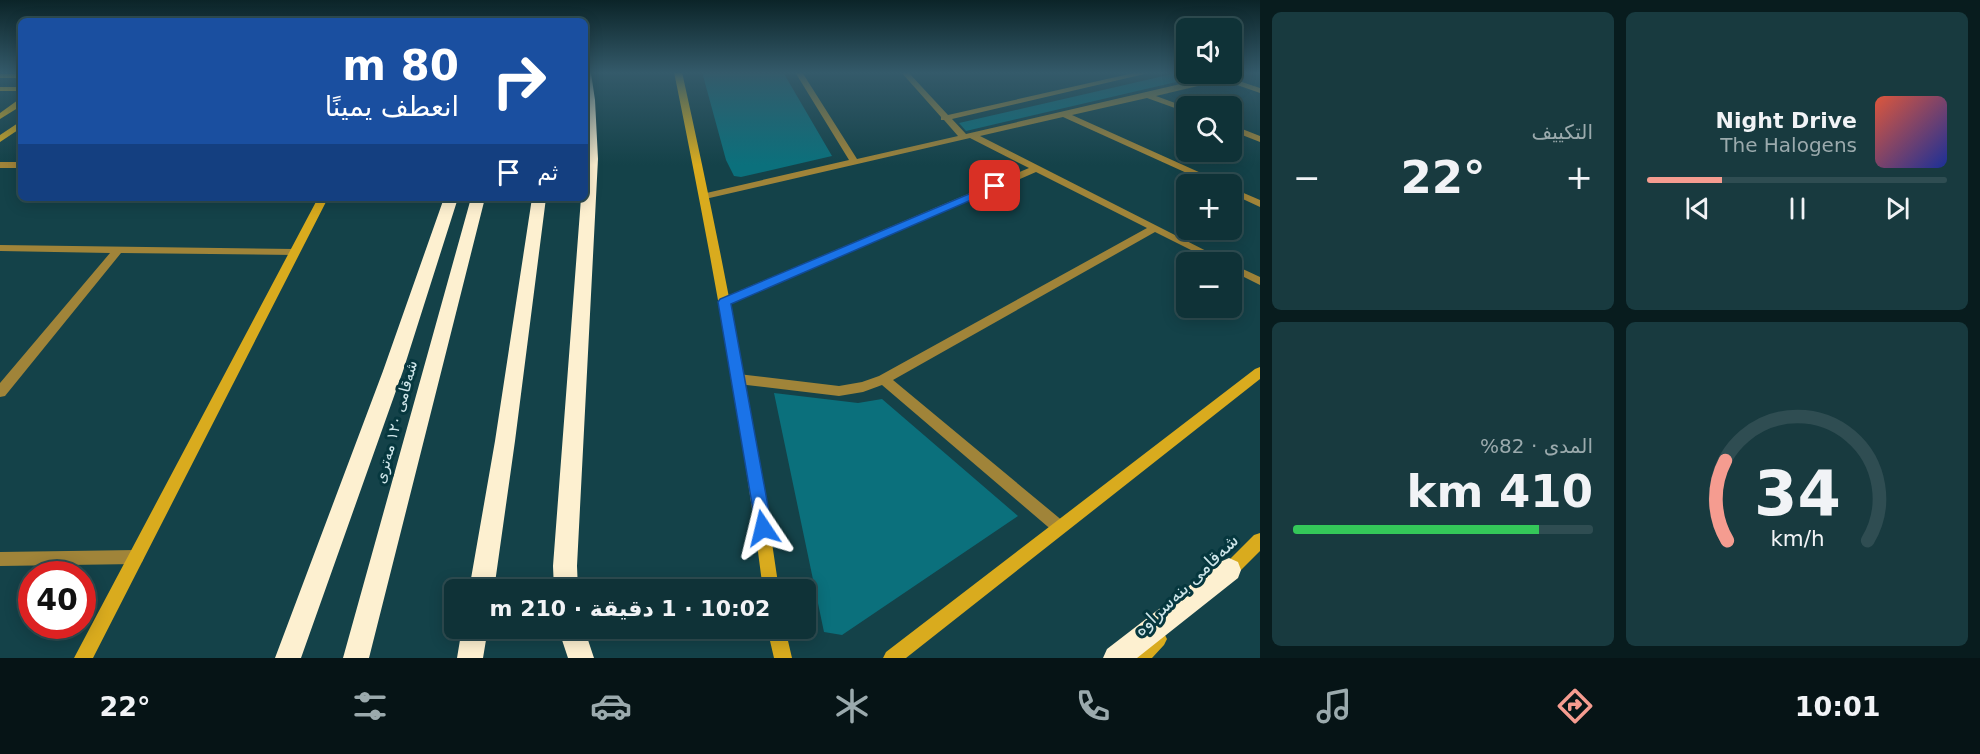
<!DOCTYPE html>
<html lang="ar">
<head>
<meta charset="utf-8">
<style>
	body { margin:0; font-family:"DejaVu Sans",Cairo,sans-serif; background:#183a3f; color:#f1f3f6; direction:rtl; height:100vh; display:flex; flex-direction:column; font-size:22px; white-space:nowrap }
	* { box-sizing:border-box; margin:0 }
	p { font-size:20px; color:#9baaad }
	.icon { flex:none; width:33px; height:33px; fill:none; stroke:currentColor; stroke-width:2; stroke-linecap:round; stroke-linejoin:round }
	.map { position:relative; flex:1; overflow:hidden; direction:ltr }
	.side { display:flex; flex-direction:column; gap:12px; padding:12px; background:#081c1e; width:720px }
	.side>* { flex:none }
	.hud { position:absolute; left:18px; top:18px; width:570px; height:183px; border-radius:9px; box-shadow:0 3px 15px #0003,0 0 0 2px #2f4d52; direction:rtl; background:#1a4fa0; color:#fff; overflow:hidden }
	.fabs { position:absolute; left:1176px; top:18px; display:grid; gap:12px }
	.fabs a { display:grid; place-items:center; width:66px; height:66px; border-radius:9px; background:#0f3237; box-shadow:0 3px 15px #0003,0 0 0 2px #2f4d52; font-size:30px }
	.speed { position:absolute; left:18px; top:561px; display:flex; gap:12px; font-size:30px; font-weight:700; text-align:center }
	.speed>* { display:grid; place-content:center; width:78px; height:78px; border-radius:50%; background:#0f3237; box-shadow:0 3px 15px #0003,0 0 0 2px #2f4d52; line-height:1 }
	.speed .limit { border:9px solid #d22; background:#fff; color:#111 }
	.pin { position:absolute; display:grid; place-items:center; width:51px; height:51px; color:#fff; margin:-26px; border-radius:12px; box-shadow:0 3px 9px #0006 }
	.me { position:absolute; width:66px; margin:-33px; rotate:350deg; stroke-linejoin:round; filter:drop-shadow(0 0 4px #0008) }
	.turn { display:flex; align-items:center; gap:21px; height:126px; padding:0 30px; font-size:27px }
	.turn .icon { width:78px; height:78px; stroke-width:2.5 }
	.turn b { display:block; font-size:42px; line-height:51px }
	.then { display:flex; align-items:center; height:57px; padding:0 30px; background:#0003; gap:12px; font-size:22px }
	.big { font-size:45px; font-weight:600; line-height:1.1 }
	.side .card { flex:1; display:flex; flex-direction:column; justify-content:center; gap:9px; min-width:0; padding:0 21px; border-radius:9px; background:#183a3f }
	.side .dial { align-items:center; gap:0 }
	.dial svg { height:156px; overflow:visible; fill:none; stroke:#2f4d52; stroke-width:7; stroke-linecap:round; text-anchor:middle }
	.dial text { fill:#f1f3f6; stroke:none }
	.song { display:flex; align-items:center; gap:18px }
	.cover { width:72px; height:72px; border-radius:9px; background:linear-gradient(135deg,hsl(10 70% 55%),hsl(230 70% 35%)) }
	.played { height:6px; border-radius:3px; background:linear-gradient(90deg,#f59c90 25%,#2f4d52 25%) }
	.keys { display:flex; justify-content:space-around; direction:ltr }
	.heat { display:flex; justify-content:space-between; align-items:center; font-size:33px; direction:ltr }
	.charge { height:9px; border-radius:4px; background:linear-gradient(90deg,#34c759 82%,#2f4d52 0) }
	.side .tiles { flex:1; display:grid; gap:12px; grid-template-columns:repeat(2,1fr) }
	.trip { position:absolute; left:444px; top:579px; width:372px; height:60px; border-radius:9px; background:#0f3237; box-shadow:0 3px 15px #0003,0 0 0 2px #2f4d52; font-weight:600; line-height:60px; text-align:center; direction:rtl }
	.dock { display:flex; height:96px; justify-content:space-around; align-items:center; background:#061416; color:#9baaad }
	.dock .icon { width:42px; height:42px }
	.dock .on { color:#f59c90 }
	.dock b { font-size:27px; color:#f1f3f6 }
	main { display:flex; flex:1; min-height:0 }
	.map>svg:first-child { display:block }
	.green { fill:#0b707c }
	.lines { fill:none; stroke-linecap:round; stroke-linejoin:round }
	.street { fill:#a08439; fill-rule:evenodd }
	.secondary { fill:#d9ab1e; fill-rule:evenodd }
	.highway { fill:#fdf0d0; fill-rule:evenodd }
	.route { fill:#1a73e8; stroke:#114b97; stroke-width:1.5 }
	.labels { text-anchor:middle; stroke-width:6; stroke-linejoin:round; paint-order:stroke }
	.street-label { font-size:15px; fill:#cfe6ea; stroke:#06373e }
	.near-street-label { font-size:18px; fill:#cfe6ea; stroke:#06373e }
</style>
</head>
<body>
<main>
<section class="side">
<div class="tiles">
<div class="card">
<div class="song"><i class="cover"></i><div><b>Night Drive</b><p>The Halogens</p></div></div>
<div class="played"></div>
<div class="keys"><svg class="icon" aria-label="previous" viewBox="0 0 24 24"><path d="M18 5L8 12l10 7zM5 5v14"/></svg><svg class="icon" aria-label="pause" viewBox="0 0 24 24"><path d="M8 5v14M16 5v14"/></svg><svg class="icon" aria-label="next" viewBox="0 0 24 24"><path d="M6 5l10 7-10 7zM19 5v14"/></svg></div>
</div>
<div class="card"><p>التكييف</p>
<div class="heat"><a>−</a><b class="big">22°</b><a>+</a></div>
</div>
<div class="card dial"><svg viewBox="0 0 100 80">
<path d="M14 69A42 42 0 1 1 86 69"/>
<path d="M14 69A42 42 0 0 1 13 28" stroke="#f59c90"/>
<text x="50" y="56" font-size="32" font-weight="700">34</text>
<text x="50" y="72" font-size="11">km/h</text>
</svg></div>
<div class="card"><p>المدى · 82%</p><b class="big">410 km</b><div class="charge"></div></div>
</div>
</section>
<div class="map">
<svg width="1260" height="658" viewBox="0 0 1260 658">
	<rect width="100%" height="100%" fill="#144249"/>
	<!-- green -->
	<path class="green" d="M 702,72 L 783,72 L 832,156 L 741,177 L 734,176 L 726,160 Z
		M 1181,72 L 1206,75 L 966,131 L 959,123 Z
		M 774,393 L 858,403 L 882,399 L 1018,516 L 842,635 L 824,632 Z"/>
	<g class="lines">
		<!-- street -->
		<path class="street" d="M 795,72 L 802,72 L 857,159 L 958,136 L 944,120 L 941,120 L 941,117 L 901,72 L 908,72 L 948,115 L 1138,72 L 1153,72 L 952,119 L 966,134 L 1232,72 L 1239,72 L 1230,78 L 1260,88 L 1260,93 L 1223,80 L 1156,96 L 1186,107 L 1186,112 L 1147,98 L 1072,115 L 1221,182 L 1222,184 L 1211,184 L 1063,117 L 980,136 L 1228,262 L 1215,262 L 1155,232 L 893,380 L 1064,522 L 1067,527 L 1064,532 L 1059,534 L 1054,532 L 882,385 L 863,392 L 839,396 L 738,384 L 733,382 L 732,379 L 733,376 L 738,374 L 839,386 L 862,382 L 879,376 L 1147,228 L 1036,172 L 728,305 L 720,305 L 718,302 L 720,299 L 1029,168 L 970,138 L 705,199 L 702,198 L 702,194 L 849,160 Z
			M 1232,125 L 1260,136 L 1260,142 L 1232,131 Z
			M 0,162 L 21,162 L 21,168 L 0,168 Z
			M 1232,188 L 1260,200 L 1260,207 L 1232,194 Z
			M 0,245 L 295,249 L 300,252 L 295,255 L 121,253 L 5,396 L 0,397 L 0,383 L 110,253 L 0,251 Z
			M 1232,264 L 1260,277 L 1260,285 L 1232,271 Z
			M 136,550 L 142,552 L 144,557 L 142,562 L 136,564 L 0,566 L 0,552 Z"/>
		<!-- secondary -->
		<path class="secondary" d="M 674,72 L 682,72 C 720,244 754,416 779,590 L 763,590 C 741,416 709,244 674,72 Z
			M 0,74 L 21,74 L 21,78 L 0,78 Z
			M 0,87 L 21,87 L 21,91 L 0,91 Z
			M 18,100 L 21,100 L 21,106 L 0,119 L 0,113 Z
			M 21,121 L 21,128 L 0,142 L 0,135 Z
			M 318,198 L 328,198 L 93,658 L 74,658 Z
			M 1260,367 L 1260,379 L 906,658 L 883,658 L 886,652 L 1255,369 Z
			M 1260,533 L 1260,551 L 1233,578 L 1227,581 L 1221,578 L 1219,573 L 1221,568 L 1254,535 Z
			M 767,628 L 785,628 L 792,658 L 774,658 Z
			M 1158,630 L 1164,633 L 1167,639 L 1164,645 L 1152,658 L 1130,658 C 1135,647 1147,635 1158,630 Z"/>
		<!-- highway -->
		<path class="highway" d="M 585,72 L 591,73 L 595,100 L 598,159 L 577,566 L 578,590 L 554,590 L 553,566 L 581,198 L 585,198 Z
			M 444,198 L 458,198 L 403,371 L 301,658 L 275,658 L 383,371 Z
			M 471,198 L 485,198 L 369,658 L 343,658 Z
			M 532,198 L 546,198 L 515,441 L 494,590 L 469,590 L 495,441 Z
			M 1229,558 L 1238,562 L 1241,570 L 1238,578 L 1137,658 L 1103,658 L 1107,649 L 1220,562 Z
			M 462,628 L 488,628 L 483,658 L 457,658 Z
			M 558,628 L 584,628 L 594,658 L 568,658 Z"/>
	</g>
	<!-- sky -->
	<linearGradient id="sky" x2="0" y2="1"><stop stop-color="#0b2428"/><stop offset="0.44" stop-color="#345a6a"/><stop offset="1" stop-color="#345a6a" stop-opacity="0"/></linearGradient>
	<rect width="1260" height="165" fill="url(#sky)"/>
	<!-- route -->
	<path class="route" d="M 995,183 L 999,184 L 999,188 L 731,304 L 772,528 L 769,534 L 763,536 L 757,534 L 718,302 L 720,299 Z"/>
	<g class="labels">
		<!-- street labels -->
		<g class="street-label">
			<text transform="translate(396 422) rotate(-75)" y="5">شەقامی ١٢٠ مەتری</text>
		</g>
		<!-- near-street labels -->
		<g class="near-street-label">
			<text transform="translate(1186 585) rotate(-44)" y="6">شەقامی بنەسراوە</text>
		</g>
	</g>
</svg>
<div class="fabs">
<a><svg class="icon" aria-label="sound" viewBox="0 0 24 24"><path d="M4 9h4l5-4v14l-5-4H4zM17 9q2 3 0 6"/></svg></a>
<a><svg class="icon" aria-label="search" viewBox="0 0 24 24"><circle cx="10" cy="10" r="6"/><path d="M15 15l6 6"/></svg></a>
<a>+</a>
<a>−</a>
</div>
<div class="speed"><div class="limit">40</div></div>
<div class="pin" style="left:995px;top:186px;background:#d93025"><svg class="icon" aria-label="arrive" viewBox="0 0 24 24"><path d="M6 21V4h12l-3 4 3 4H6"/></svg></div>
<svg class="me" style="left:763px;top:528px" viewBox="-20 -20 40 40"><path d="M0-17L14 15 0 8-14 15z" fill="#1a73e8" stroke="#fff" stroke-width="4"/></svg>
<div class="trip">10:02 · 1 دقيقة · 210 m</div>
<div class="hud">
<div class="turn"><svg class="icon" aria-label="right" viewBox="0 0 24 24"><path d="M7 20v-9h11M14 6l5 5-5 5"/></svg><div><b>80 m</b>انعطف يمينًا</div></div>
<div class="then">ثم<svg class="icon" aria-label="arrive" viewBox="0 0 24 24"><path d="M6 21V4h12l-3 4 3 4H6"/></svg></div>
</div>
</div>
</main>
<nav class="dock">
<b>10:01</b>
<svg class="icon on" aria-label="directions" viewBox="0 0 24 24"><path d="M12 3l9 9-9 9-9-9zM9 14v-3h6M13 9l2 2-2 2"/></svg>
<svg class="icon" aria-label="music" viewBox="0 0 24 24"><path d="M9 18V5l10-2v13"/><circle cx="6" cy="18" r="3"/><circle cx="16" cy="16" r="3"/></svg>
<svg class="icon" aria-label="phone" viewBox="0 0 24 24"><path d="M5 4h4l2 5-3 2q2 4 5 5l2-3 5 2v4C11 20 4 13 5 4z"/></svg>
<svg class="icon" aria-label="climate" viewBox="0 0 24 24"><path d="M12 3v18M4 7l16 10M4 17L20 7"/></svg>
<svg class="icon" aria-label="car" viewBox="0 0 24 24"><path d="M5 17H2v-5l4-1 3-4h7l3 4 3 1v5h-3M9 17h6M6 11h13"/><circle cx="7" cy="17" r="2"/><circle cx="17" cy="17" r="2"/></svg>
<svg class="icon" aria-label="filters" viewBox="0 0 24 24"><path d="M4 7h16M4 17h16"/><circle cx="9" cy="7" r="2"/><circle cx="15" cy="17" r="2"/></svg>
<b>22°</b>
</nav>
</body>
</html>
